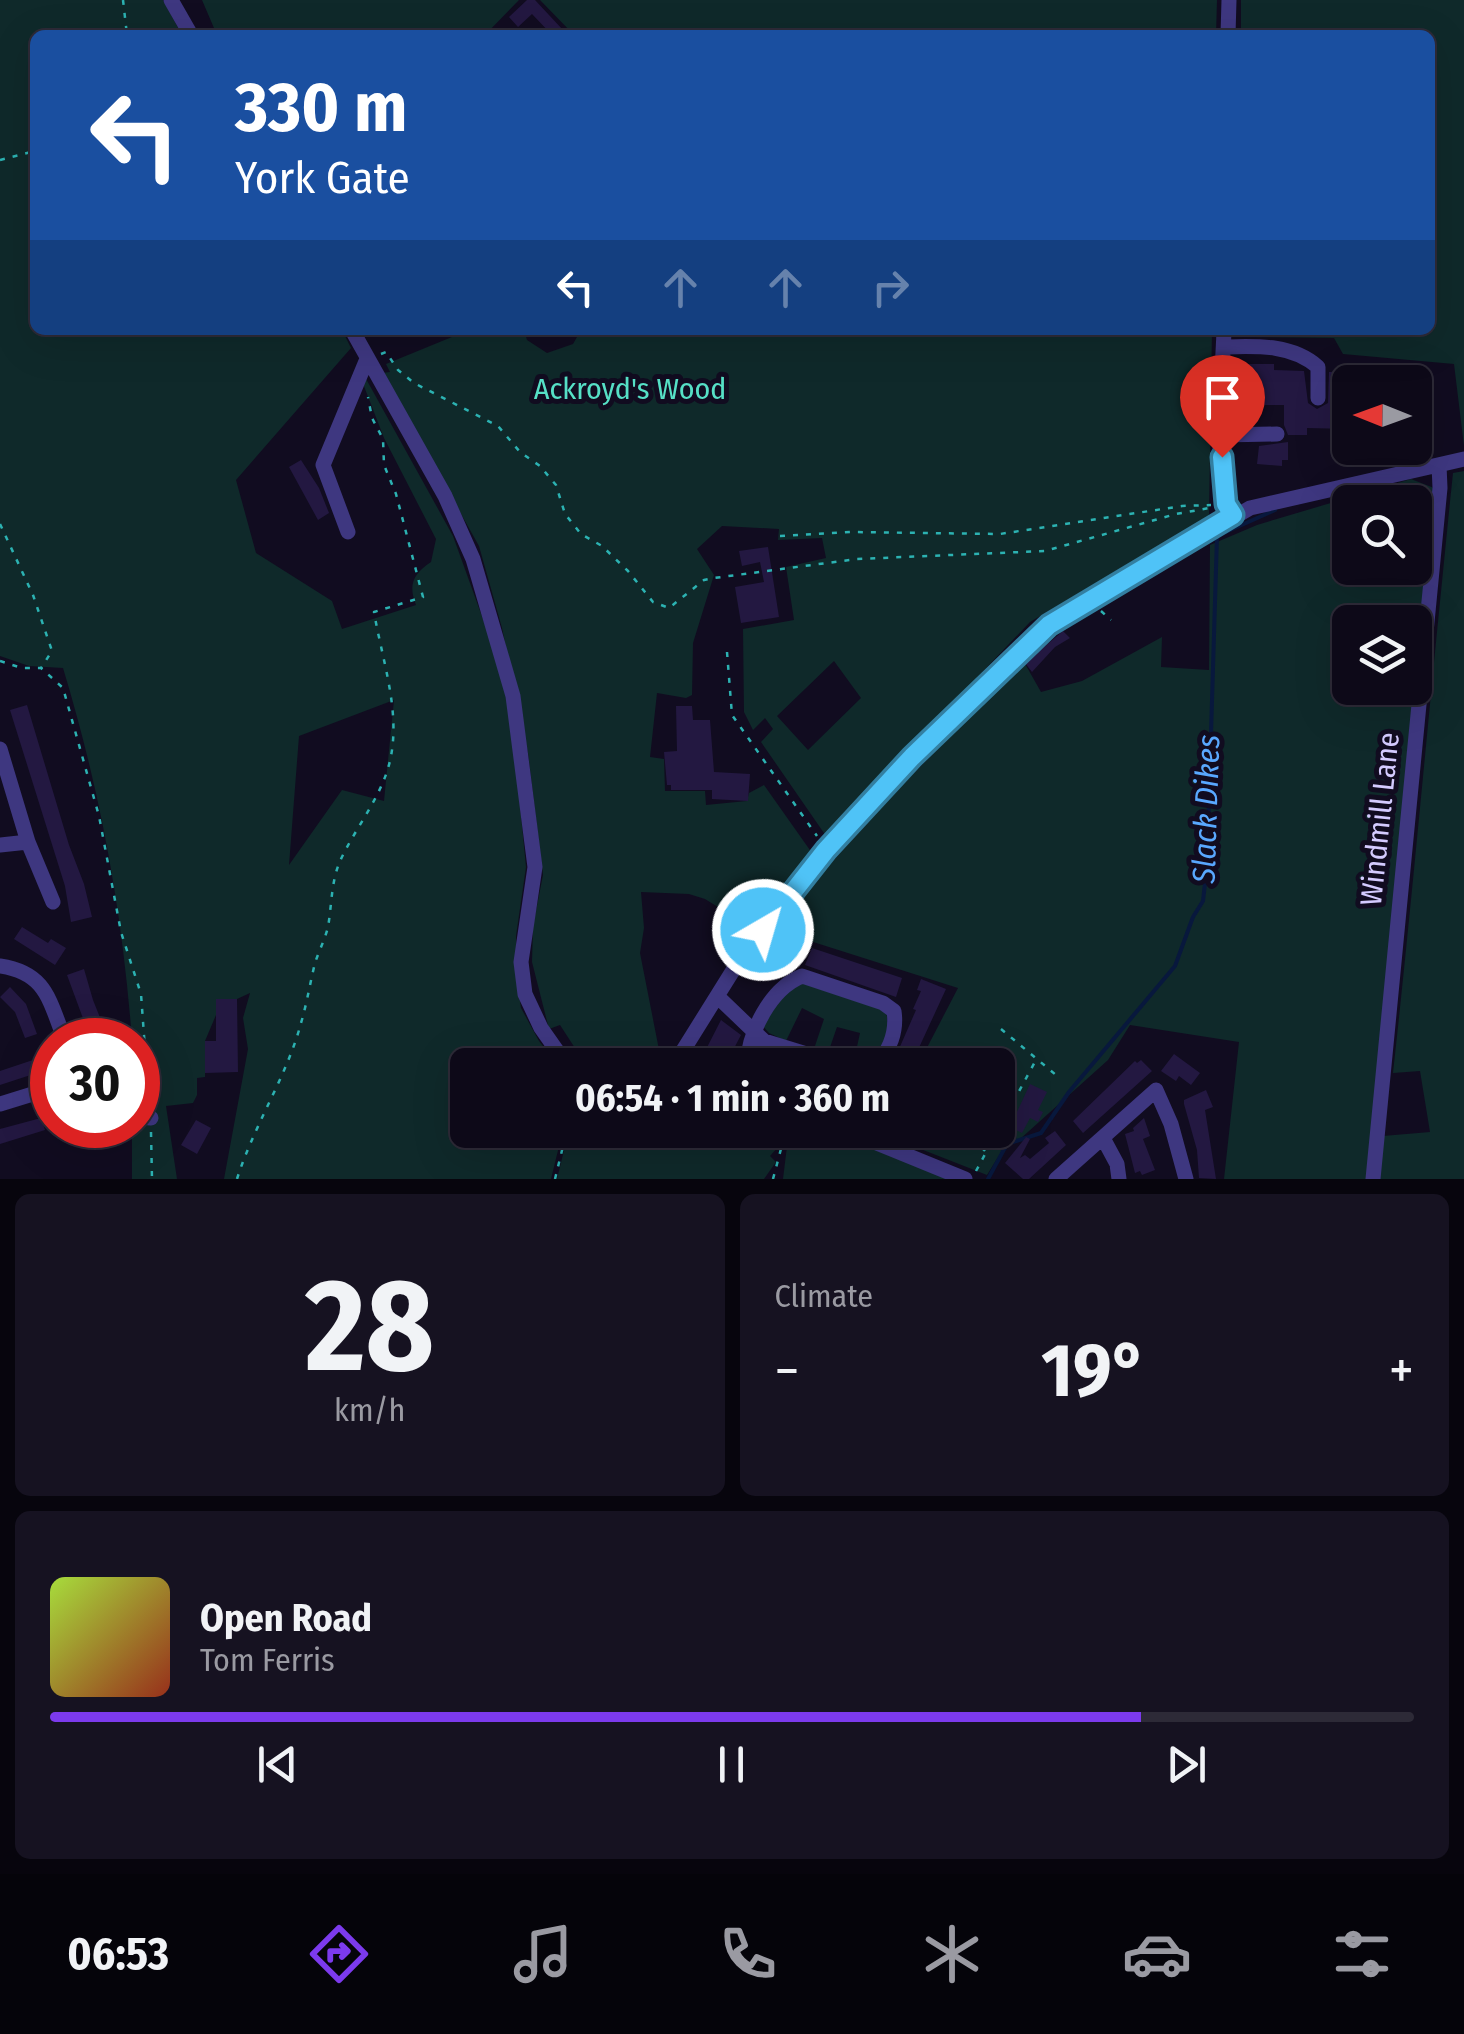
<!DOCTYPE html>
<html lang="en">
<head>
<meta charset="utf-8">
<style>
	body { margin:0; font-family:"Fira Sans Condensed",sans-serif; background:#161221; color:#f1f3f6; height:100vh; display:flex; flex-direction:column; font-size:38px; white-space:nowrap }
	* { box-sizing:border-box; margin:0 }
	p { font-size:32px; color:#9a9aa2 }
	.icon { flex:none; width:55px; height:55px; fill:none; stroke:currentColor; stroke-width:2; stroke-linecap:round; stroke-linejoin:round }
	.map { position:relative; height:1179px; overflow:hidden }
	.panel { display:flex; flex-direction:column; gap:15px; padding:15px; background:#07050d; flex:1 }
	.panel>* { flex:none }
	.guide { position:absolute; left:30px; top:30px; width:1405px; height:305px; border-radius:15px; box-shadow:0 10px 40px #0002,0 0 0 2px #2d2a37; background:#1a4fa0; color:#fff; overflow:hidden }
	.needle { width:65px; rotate:271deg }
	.tools { position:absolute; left:1332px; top:365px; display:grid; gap:20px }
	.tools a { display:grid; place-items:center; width:100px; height:100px; border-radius:15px; background:#0d0918; box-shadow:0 10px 40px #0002,0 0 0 2px #2d2a37; font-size:50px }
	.speed { position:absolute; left:30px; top:1018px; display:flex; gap:20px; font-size:50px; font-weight:700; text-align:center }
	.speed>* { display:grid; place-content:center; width:130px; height:130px; border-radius:50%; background:#0d0918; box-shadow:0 10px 40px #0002,0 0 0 2px #2d2a37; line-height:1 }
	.speed .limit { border:15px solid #d22; background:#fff; color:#111 }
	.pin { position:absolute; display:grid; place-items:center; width:85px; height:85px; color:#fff; margin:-102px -42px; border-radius:50% 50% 50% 0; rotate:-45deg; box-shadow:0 0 10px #0007 }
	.pin .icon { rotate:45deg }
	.me { position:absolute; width:110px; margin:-55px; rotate:38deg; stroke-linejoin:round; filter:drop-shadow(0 0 8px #0008) }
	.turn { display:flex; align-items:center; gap:35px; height:210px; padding:0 40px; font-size:45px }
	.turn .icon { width:130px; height:130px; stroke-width:2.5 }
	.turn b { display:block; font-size:70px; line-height:85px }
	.lanes { display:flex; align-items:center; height:95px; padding:0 40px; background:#0003; justify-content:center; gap:50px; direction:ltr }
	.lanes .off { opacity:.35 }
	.big { font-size:75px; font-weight:700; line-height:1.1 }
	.panel .widget { flex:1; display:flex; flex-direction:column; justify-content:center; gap:15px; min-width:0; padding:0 35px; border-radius:15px; background:#161221 }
	.panel .dial { align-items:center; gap:0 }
	.dial b { font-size:130px; line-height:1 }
	.song { display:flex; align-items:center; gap:30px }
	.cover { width:120px; height:120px; border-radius:15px; background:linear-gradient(135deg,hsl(80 70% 55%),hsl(10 70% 35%)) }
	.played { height:10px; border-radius:5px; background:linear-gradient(90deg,#7c3aed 80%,#2d2a37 80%) }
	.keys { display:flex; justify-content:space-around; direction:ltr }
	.heat { display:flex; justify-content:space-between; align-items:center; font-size:55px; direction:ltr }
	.panel .tiles { flex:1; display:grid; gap:15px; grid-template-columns:1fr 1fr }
	.widget:last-child { grid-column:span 2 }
	.trip { position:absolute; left:450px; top:1048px; width:565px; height:100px; border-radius:15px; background:#0d0918; box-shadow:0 10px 40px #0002,0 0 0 2px #2d2a37; font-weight:700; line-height:100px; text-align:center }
	.tabs { display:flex; height:160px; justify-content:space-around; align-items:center; background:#05040a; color:#9a9aa2 }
	.tabs .icon { width:70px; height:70px }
	.tabs .active { color:#7c3aed }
	.tabs b { font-size:45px; color:#f1f3f6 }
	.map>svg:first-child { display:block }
	.green { fill:#0f292a; fill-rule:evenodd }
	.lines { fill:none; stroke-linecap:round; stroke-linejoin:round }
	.stream { stroke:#08183d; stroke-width:4 }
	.building { fill:#231841 }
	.path { stroke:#2cb2b2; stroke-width:2.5; stroke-dasharray:5 8; stroke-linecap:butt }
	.minor { stroke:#3e3780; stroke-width:15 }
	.route-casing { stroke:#337fa1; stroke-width:25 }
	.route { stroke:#4fc3f7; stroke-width:18 }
	.labels { text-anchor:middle; stroke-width:10; stroke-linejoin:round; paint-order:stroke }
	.park-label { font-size:30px; fill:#56e0c6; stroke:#110c20 }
	.street-label { font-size:30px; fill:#d4cbff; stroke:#110c20 }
	.water-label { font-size:32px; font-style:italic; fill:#59a8ff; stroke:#110c20 }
</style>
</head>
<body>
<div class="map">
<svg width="1464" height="1179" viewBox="0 0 1464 1179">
	<rect width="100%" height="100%" fill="#110c20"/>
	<!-- green -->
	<path class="green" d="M 0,0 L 163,0 L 182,35 L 35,35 L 35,330 L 342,330 L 351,348 L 236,480 L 256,553 L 332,601 L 342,629 L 416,605 C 408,585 413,574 431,562 L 436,539 L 384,438 L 362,381 L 365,377 L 453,536 L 501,669 L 510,701 L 526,867 L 516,936 L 516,975 L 521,1008 L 539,1041 L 558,1065 L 468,1065 L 468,1130 L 563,1130 L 551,1179 L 224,1179 L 248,1049 L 243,1018 L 250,993 L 237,999 L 216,999 L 216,1015 L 205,1041 L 205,1077 L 197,1078 L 197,1095 L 193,1103 L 166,1106 L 177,1179 L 132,1179 L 132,1125 L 138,1125 L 138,1040 L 132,1040 C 122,909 101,794 63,668 L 29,666 L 0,656 ZM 394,700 L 384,801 L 342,790 L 289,865 L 299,736 Z
		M 202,0 L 519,0 L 485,35 L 217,35 Z
		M 540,0 L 1217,0 L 1216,35 L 574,35 Z
		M 1241,0 L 1464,0 L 1464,446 L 1454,364 L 1343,354 L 1334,338 L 1238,337 L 1238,330 L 1430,330 L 1430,35 L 1241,35 Z
		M 469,330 L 524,330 L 527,340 L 547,353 L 573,344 L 581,330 L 1212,330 L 1209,516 L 1030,622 L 826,836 L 761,742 L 773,729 L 765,718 L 753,730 L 744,712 L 743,629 L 794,620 L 786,567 L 826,558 L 822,538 L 778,540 L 779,529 L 722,526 L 697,549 L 714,575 L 693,643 L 692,695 L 686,698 L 657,693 L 650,757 L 664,759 L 665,791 L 705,791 L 706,805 L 747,801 L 749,793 L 764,785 L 812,853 L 755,930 L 705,899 L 689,894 L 641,892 L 644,928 L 640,953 L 662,1065 L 586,1065 L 560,1025 L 549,1029 L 532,962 L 533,926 L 543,875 L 528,753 L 502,628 L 479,546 L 382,373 L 390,372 L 386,364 ZM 834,661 L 861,698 L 808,750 L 777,716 Z
		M 1464,471 L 1464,1179 L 1379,1179 L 1383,1136 L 1430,1132 L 1420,1071 L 1393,1073 C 1415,873 1432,673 1453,473 Z
		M 1411,479 L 1434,488 L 1415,687 L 1415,622 L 1350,622 L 1350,688 L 1415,688 L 1368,1179 L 1224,1179 L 1239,1042 L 1130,1025 L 1108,1060 L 1019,1140 L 1003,1149 L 987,1175 L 885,1135 L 888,1130 L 998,1130 L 998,1065 L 918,1065 L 958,988 L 788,934 L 777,922 L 906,781 L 1024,662 L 1041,692 L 1082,681 L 1162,637 L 1161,667 L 1209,670 L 1210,545 L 1257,525 ZM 1350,502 L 1415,502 L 1415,568 L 1350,568 Z
		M 805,981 L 886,1009 L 889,1033 L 872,1061 L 853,1065 L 860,1033 L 837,1027 L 827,1056 L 813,1052 L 824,1019 L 802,1008 L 786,1041 L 769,1033 L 761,1024 L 790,989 Z
		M 569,1130 L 781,1130 L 779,1146 L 770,1156 L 776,1162 L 764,1179 L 557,1179 Z
		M 789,1130 L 828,1130 L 949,1179 L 783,1179 Z"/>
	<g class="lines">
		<!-- stream -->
		<path class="stream" d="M 988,1179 L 1007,1144 L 1041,1133 L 1069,1092 L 1175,966 L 1193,917 L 1203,901 L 1207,866 L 1217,536 L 1275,510"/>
	</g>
	<!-- building -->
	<path class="building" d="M 527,0 L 535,0 L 563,30 L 552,35 L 532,14 L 518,27 L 509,17 Z
		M 1247,364 L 1274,364 L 1274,370 L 1304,371 L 1308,403 L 1317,409 L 1328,403 L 1329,372 L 1333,372 L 1334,407 L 1349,407 L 1350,429 L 1307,428 L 1307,435 L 1288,435 L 1284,425 L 1284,405 L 1238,405 L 1238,389 L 1248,389 Z
		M 1288,442 L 1288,460 L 1282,460 L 1282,466 L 1257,464 L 1259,446 Z
		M 301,460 L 319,488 L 329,513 L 318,520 L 289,467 Z
		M 768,547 L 779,617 L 741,623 L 735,587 L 764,582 L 760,562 L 742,566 L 739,551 Z
		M 1063,631 L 1070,638 L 1055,647 L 1032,672 L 1025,663 Z
		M 27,705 L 69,845 L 84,884 L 92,917 L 71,922 L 65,886 L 10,710 Z
		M 676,706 L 692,706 L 693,720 L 710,720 L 714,772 L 750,774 L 748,801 L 712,799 L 712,790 L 671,790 L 671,785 L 667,785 L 664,752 L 677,751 Z
		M 22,927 L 48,943 L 51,939 L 66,948 L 55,965 L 14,939 Z
		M 812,948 L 902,978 L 896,997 L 805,965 Z
		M 84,969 L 93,1000 L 109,1040 L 91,1040 L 67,975 Z
		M 921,979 L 946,989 L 911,1065 L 892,1065 L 916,1010 L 913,1009 L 921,991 L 917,990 Z
		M 10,987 L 26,1004 L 37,1034 L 25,1038 L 15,1012 L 0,997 Z
		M 216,999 L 237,999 L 238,1072 L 205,1073 L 205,1041 L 216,1041 Z
		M 721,1020 L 741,1035 L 730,1056 L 734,1057 L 731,1065 L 698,1065 Z
		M 1174,1054 L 1200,1073 L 1191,1085 L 1179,1076 L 1176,1081 L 1161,1071 Z
		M 45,1056 L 49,1069 L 0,1085 L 0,1071 Z
		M 1141,1060 L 1152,1071 L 1083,1133 L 1073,1121 L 1135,1061 L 1137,1063 Z
		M 1030,1084 L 1047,1092 L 1038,1110 L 1043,1112 L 1038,1122 L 1030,1118 L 1022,1133 L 1010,1127 Z
		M 1206,1090 L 1213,1107 L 1205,1110 L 1216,1179 L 1199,1178 L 1197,1150 L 1184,1104 L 1184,1100 Z
		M 41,1118 L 45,1130 L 0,1144 L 0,1129 Z
		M 1144,1118 L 1150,1136 L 1143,1139 L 1155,1170 L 1142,1175 L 1140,1171 L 1135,1173 L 1125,1134 L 1134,1131 L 1133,1128 Z
		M 196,1120 L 211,1128 L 197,1154 L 181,1145 Z
		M 1055,1131 L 1066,1145 L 1029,1179 L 1023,1179 L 1005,1163 L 1026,1137 L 1030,1139 L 1020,1158 L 1025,1155 L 1030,1159 L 1049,1143 L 1045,1138 Z"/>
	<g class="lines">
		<!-- path -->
		<path class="path" d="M 123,0 L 127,35
			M 0,160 L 35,151
			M 381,354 L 386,352 L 398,370 L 414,383 L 498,426 L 520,452 L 540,466 L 556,485 L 565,514 L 581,534 L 602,546 L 628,571 L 653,602 L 669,608 L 704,580 L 714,578 L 857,559 L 1045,551 L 1176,514 L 1215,507
			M 0,524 L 33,595 L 52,651 L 41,668
			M 780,536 L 850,532 L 1000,534 L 1182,506 L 1211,505
			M 1101,611 L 1111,620
			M 727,652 L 732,715 L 817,836
			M 0,661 L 22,668 L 41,668 L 63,688 L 99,816 L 121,932 L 141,994 L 149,1104
			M 1001,1029 L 1056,1075
			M 901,1053 L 921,1065
			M 965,1130 L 985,1151
			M 151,1132 L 152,1179
			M 976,1171 L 1037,1058
			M 237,1179 C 254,1125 287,1076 301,1023 C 307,1003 310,983 315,963 C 319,951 325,939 328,927 C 332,904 331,880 341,859 C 357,825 384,794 391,756 C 400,709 382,659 374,612 L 423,597 L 396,494 L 384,465 L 383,439 L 372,418 L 368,397
			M 555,1179 L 567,1130
			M 773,1179 L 786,1130"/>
		<!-- minor -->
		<path class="minor" d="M 171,0 L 191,35
			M 1228,35 L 1229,0
			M 352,330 L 445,496 L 473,559 L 513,696 L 535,867 L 521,962 L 525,994 L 541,1028 L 567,1065
			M 1224,330 C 1223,372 1211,484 1233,515
			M 1224,347 C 1257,346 1292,344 1318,367 L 1318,398
			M 1222,435 L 1277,434
			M 348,532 L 323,465 L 367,359
			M 0,749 L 28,842 L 53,902
			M 0,845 L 28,842
			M 0,966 C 47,973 49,1001 65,1040
			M 717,996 L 764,1041 L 842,1065
			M 674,1065 L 742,956 L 826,850 L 912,757 L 1049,625 L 1250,508 L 1464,459
			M 747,1065 C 749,1032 770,989 802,976 L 883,1003 L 894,1011 C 897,1031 890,1050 876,1065
			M 0,1104 L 52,1088
			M 138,1117 L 151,1118
			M 845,1130 L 965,1179
			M 1103,1138 L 1117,1164 L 1119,1179
			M 1056,1179 L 1156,1090 L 1171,1124 L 1186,1179
			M 1373,1179 L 1440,488 L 1439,465"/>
	</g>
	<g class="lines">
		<!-- route casing -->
		<g class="route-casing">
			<path id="route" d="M 763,930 L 826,850 L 912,757 L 1049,625 L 1233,515 L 1226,504 L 1222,457"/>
		</g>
		<!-- route -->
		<use href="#route" class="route"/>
	</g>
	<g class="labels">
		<!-- park labels -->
		<g class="park-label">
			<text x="630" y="399">Ackroyd's Wood</text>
		</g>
		<!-- street labels -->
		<g class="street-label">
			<text transform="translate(1380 819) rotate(-84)" y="10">Windmill Lane</text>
		</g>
		<!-- water labels -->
		<g class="water-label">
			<text transform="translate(1206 809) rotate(-88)" y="11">Slack Dikes</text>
		</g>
	</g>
</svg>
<div class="tools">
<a><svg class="needle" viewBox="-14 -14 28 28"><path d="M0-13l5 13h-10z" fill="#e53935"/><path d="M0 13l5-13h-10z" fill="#9a9aa2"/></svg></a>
<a><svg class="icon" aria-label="search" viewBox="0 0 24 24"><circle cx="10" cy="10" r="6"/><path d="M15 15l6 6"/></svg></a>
<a><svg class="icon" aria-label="layers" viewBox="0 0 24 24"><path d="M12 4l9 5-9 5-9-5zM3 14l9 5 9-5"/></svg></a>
</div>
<div class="speed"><div class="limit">30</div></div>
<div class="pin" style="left:1222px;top:457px;background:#d93025"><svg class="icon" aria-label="arrive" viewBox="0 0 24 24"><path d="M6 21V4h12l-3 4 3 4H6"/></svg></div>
<svg class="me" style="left:763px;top:930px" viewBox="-20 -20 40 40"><circle r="17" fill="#4fc3f7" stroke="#fff" stroke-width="3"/><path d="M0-11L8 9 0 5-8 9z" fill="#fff"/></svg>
<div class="trip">06:54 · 1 min · 360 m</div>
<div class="guide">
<div class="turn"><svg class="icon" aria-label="left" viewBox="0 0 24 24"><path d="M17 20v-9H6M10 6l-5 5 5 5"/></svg><div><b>330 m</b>York Gate</div></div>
<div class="lanes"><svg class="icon" aria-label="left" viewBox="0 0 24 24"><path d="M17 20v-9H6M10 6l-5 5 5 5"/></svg><svg class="icon off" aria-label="ahead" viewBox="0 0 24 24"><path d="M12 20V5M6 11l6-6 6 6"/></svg><svg class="icon off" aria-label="ahead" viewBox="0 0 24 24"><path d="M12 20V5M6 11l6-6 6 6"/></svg><svg class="icon off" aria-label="right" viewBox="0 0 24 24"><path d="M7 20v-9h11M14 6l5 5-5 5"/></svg></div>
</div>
</div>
<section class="panel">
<div class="tiles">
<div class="widget dial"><b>28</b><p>km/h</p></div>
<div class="widget"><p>Climate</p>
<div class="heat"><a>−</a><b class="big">19°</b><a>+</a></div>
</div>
<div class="widget">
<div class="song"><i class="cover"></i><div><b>Open Road</b><p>Tom Ferris</p></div></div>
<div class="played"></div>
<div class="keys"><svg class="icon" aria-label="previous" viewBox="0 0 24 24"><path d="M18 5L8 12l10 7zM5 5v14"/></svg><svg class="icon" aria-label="pause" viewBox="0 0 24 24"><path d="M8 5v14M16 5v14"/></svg><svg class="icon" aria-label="next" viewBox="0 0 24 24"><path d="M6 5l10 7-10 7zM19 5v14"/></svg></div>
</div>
</div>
</section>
<nav class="tabs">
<b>06:53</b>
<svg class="icon active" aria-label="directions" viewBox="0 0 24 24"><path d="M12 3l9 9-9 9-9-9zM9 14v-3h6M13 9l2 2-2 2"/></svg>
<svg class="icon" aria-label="music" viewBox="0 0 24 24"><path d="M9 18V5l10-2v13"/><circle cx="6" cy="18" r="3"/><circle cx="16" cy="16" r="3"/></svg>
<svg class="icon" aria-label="phone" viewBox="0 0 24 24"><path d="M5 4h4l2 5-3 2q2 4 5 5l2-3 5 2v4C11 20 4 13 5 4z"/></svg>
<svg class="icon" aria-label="climate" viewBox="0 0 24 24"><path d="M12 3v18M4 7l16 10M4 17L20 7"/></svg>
<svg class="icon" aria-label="car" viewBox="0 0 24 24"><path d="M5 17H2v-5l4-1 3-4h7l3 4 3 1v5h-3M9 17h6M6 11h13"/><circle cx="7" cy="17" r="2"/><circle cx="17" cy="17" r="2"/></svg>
<svg class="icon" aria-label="filters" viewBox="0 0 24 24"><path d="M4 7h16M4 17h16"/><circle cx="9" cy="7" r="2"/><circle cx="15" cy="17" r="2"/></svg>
</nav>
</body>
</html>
